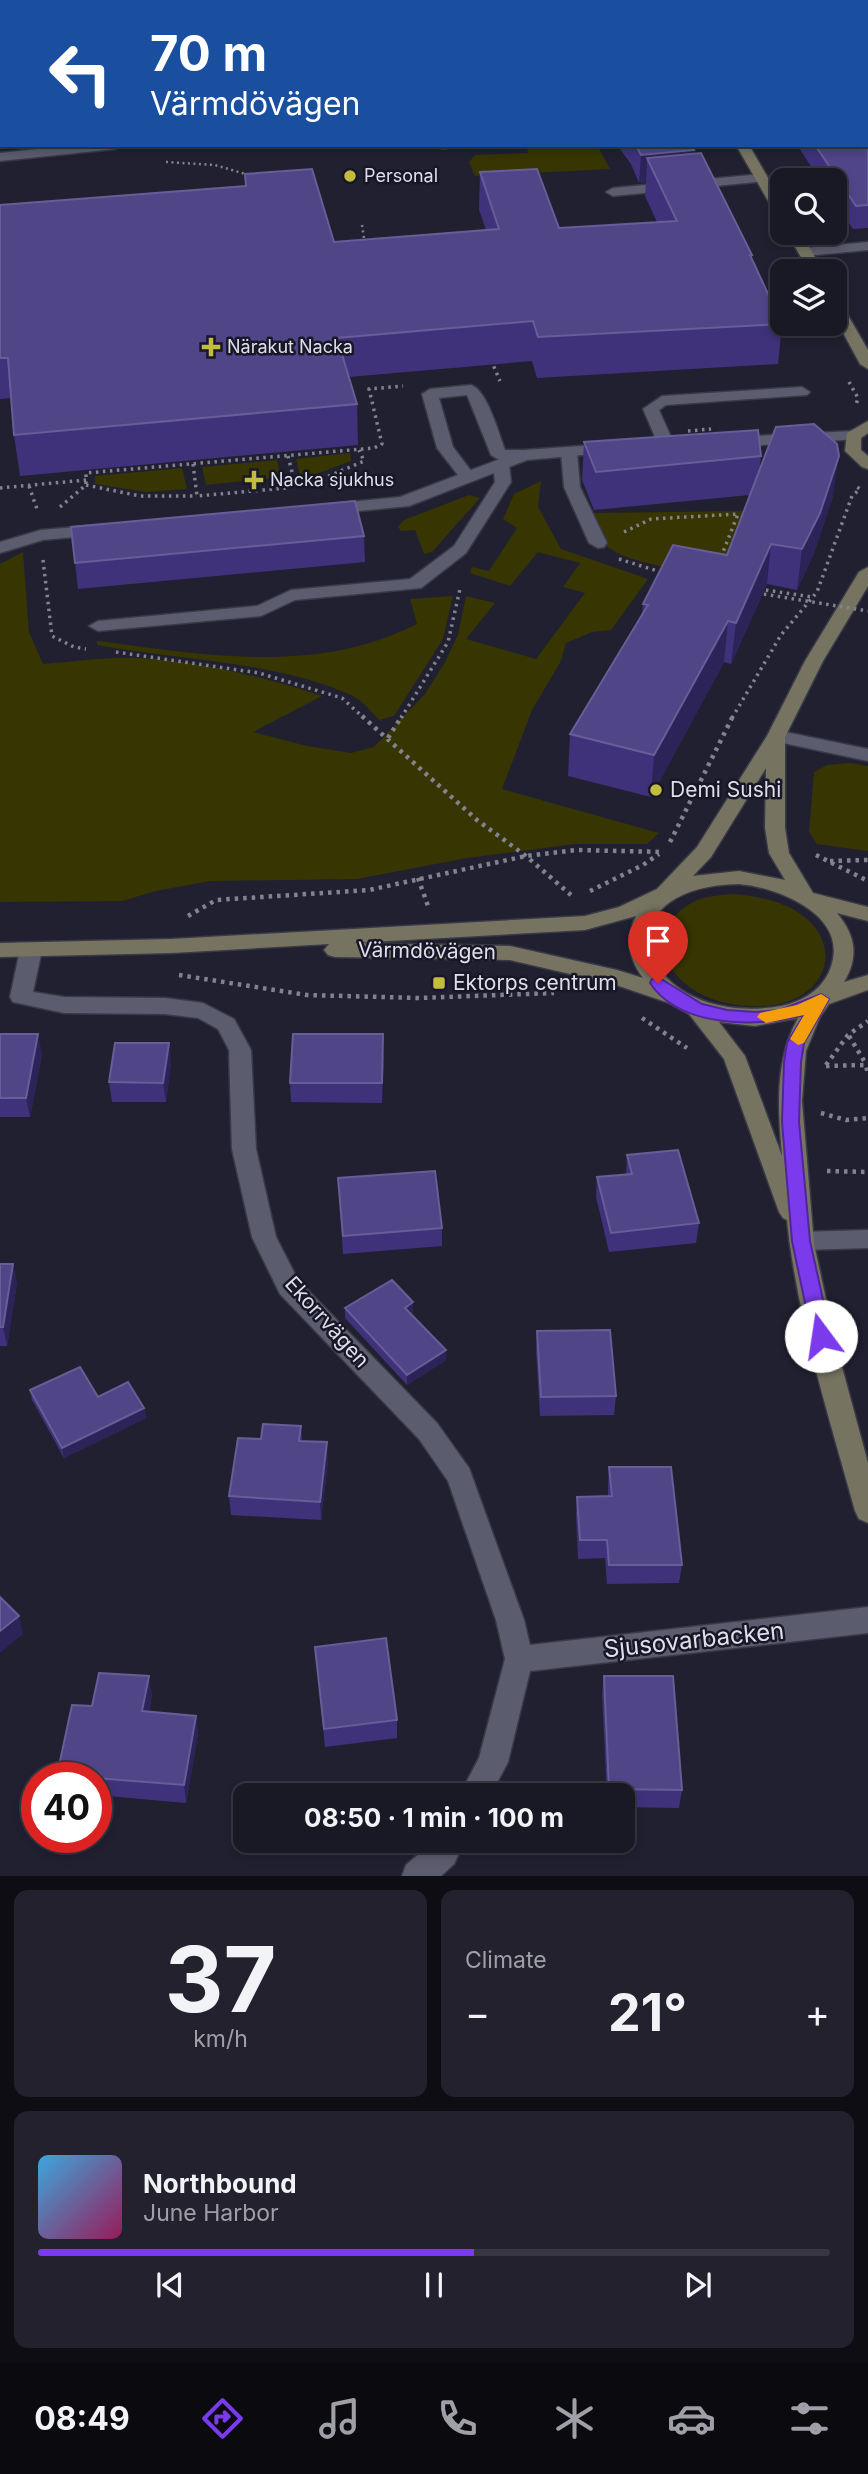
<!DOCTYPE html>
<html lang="en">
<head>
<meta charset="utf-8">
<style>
	body { margin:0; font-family:Inter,sans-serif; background:#22212d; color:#f1f3f6; height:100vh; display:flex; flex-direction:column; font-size:26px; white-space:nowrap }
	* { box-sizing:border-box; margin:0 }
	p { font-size:23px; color:#9fa0a7 }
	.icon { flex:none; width:38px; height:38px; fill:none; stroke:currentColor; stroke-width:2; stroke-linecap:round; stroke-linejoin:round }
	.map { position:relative; height:1876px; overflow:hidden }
	.side { display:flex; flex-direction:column; gap:14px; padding:14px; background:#0e0d14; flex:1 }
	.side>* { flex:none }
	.banner { position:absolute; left:0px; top:0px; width:868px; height:147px; box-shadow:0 4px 10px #0003,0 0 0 2px #373742; background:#1a4fa0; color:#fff; overflow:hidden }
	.tools { position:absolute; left:770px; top:168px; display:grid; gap:14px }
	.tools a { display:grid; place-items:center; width:77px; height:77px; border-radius:14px; background:#191825; box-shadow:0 4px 10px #0003,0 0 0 2px #373742; font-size:35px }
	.speed { position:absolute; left:21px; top:1762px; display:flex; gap:14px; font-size:35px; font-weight:700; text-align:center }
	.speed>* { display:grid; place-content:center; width:91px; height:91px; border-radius:50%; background:#191825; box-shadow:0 4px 10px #0003,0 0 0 2px #373742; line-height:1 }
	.speed .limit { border:10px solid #d22; background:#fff; color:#111 }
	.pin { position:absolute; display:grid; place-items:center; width:60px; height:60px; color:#fff; margin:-72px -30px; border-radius:50% 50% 50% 0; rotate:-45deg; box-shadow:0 0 7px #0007 }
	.pin .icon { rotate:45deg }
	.me { position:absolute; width:77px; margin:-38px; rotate:346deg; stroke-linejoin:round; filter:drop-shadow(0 0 5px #0008) }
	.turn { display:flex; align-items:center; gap:24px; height:147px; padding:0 35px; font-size:32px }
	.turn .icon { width:91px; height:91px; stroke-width:2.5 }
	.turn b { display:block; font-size:49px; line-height:60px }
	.big { font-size:52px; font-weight:700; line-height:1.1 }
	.side .tile { flex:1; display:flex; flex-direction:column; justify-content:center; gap:10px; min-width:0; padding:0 24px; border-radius:14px; background:#22212d }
	.side .dial { align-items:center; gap:0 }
	.dial b { font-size:91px; line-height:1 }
	.song { display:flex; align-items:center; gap:21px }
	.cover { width:84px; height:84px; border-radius:10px; background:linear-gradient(135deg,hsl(200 70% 55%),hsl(330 70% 35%)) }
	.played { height:7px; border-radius:4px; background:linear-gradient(90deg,#7c3aed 55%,#373742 55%) }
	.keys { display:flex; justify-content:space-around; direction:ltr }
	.heat { display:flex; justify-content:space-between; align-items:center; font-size:38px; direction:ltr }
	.side .tiles { flex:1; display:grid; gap:14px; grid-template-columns:1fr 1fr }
	.tile:last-child { grid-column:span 2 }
	.trip { position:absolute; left:233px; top:1783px; width:402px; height:70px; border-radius:14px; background:#191825; box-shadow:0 4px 10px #0003,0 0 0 2px #373742; font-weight:700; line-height:70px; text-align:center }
	.tab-bar { display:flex; height:112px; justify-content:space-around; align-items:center; background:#0a0a0f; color:#9fa0a7 }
	.tab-bar .icon { width:49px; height:49px }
	.tab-bar .selected { color:#7c3aed }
	.tab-bar b { font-size:32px; color:#f1f3f6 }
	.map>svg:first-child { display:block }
	.green { fill:#373501 }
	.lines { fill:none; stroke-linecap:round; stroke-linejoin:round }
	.lane-casing { stroke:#3a3946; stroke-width:3 }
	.street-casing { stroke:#3a3946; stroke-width:3 }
	.secondary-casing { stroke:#3a3946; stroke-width:3 }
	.path-far2 { stroke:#838390; stroke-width:2.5; stroke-dasharray:2 3.5; stroke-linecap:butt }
	.path-far1 { stroke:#838390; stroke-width:3.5; stroke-dasharray:2.5 4.5; stroke-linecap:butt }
	.path { stroke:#838390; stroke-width:4.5; stroke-dasharray:3.5 5; stroke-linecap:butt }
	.lane { fill:#5c5c6f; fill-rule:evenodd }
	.street { fill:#5c5c6f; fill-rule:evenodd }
	.secondary { fill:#767461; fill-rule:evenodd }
	.path-bridge { stroke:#838390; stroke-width:3.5; stroke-dasharray:2.5 4.5; stroke-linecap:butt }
	.wall { fill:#3f327b }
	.shaded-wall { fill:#2c2359 }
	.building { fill:#504587; stroke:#675d97; stroke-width:2 }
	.route { fill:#7c3aed; stroke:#51269a; stroke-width:2 }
	.slow { fill:#f59e0b }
	.poi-dot { fill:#c2bd3f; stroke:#181727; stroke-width:2.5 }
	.labels { text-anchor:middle; stroke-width:5; stroke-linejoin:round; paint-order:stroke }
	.far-poi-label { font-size:18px; fill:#dfdfea; stroke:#181727; text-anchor:start }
	.poi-label { font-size:21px; fill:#dfdfea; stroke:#181727; text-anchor:start }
	.street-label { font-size:21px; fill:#dfdfea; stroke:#181727 }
	.near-street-label { font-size:24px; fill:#dfdfea; stroke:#181727 }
</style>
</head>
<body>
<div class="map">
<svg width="868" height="1876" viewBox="0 0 868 1876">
	<rect width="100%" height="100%" fill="#212031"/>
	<!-- green -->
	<path class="green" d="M 570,145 L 597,145 L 610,169 L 475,176 L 469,162 L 475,155 L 528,153 L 527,148 Z
		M 350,453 L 351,461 L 311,476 L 300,476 L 296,459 Z
		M 277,460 L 281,477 L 206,485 L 202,467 Z
		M 182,468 L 187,489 L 146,492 L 95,484 L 95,476 Z
		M 541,481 L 538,507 L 561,549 L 648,579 L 611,630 L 592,632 L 566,643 L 561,661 L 532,710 L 502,789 L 659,833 L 647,844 L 575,844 L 467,858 L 357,879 L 210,881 L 156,891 L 122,901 L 0,902 L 0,564 L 23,552 L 29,632 L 43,664 C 73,662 103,657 134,658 C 189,659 270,678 322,696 L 253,732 L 307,746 L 351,753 L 374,747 L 425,694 L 444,664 L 458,635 L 466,596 L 495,603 L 466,639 L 536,659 L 585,593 L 563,587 L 580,563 L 538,552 L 510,586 L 470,573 L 472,567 L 489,571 L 517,528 L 503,519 L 514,494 Z
		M 469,495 L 480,498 L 432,552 L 424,554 L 415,530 L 401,531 L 398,527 L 404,520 Z
		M 745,511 L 723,578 C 695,572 628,564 608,547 C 598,539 596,524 593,513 Z
		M 453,596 L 443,639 L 394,716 L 379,720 C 371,711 362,700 351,695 C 275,661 177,660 97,645 L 97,641 L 106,642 C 211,656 318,674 417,624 L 410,599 Z
		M 850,763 L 868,766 L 868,851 L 817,844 L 809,832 L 814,772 L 827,765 Z
		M 730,894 C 868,900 847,1028 727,1003 C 706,999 686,988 673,971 C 651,942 671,908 703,898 C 712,896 721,895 730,894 Z"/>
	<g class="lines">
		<!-- lane casing -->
		<g class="lane-casing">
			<path id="lane" d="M 866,94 L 868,94 L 868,102 L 866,102 Z
				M 762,174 L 767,175 L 767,181 L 613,196 L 606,192 L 613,188 Z
				M 471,385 C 487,390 499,434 505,450 L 523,450 L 531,455 L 523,460 L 504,460 L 509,464 L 511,482 L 466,553 L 421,588 L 295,600 L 261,616 L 98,631 L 89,626 L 98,621 L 257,606 L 291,590 L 410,579 L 454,546 L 495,482 L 493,464 L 499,460 L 491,455 L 467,395 L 439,398 L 453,447 L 475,476 L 467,481 L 461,479 L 437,448 L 422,394 L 430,389 Z
				M 802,387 L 810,392 L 807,395 L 666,405 L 659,410 L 675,446 L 667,451 L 659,446 L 643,409 L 662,396 Z
				M 569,447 L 577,452 L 580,487 L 607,543 L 604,547 L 598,548 L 589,543 L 564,487 L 561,452 Z
				M 776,730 L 868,749 L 868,761 L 769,740 L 767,736 Z"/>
		</g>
		<!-- street casing -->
		<g class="street-casing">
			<path id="street" d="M 146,0 L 160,0 L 144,2 Z
				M 346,0 L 360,0 L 362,2 L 347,2 Z
				M 866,68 L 868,68 L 868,76 L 866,76 Z
				M 75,145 L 121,145 L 115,149 L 0,161 L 0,153 Z
				M 868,242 L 868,250 L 805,256 L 798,252 L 805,248 Z
				M 853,431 L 859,433 L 861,436 L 859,439 L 732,447 L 724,442 L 732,437 Z
				M 609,444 L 615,446 L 617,449 L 615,452 L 527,460 L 409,506 L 329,514 L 321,509 L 329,504 L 400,497 L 524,450 Z
				M 98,525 L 106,530 L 104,534 L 43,540 L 0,553 L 0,542 L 41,530 Z
				M 31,943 L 38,945 L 42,950 L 33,992 L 64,997 L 165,998 L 203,1003 L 234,1019 L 251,1050 L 256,1149 L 276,1237 L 298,1280 L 437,1423 L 469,1468 L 524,1620 L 530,1645 L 868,1607 L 868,1633 L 530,1671 L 508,1762 L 490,1796 L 459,1796 L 479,1758 L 505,1659 L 496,1620 L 448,1481 L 419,1439 L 280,1294 L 252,1237 L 232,1149 L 229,1050 L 218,1029 L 198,1018 L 165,1014 L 64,1013 L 13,1002 L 10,997 L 20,950 L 24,945 Z
				M 868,1230 L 868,1248 L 801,1250 L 793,1248 L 789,1241 L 793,1234 L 801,1232 Z
				M 434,1841 L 465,1841 L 454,1864 L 441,1876 L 402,1876 L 406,1865 Z"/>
		</g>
		<!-- secondary casing -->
		<g class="secondary-casing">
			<path id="secondary" d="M 728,0 L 740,0 L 726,2 Z
				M 736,145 L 749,145 L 782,202 L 782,217 L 775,213 Z
				M 787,233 L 801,233 L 823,271 L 809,271 Z
				M 835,301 L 842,305 L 868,350 L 868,369 L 860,364 L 835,318 Z
				M 868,421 L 868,433 L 861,438 L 861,450 L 868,456 L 868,469 L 862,467 L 845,451 L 847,433 Z
				M 868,567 L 868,586 L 823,661 L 785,737 L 785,828 L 789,853 L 813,893 L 868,907 L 868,921 L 837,913 C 856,936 859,957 844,982 L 868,975 L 868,990 L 829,1004 L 820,1017 L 806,1051 L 802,1101 L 814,1244 L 836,1345 L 868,1463 L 868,1523 L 859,1519 L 855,1511 C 829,1416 797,1318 787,1220 L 783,1218 L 779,1212 L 724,1059 L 689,1014 L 669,1003 L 613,984 L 510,960 L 335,957 L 328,955 L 324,950 L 329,944 L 172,953 L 0,957 L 0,943 L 172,939 L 585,916 L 619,907 L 657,889 L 697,847 L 767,736 L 805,661 L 859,572 ZM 766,768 L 765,828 L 769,853 L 785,880 L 739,871 L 693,876 L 711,857 ZM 739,884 C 775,887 842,912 833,959 C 828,986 806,1001 781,1006 C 643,1030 590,887 739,884 ZM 636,916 C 625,938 628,958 643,978 L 617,970 L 510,946 L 353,943 L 585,930 ZM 798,1018 C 774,1062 778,1109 782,1156 L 745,1056 L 719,1022 L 755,1026 Z"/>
		</g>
		<!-- path-far2 -->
		<path class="path-far2" d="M 391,0 L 393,2
			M 117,2 L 119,0
			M 549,2 L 551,0
			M 570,2 L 573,0
			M 662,2 L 665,0
			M 0,26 L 2,24
			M 138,148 L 154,145
			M 166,162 L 215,165 L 252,176
			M 362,225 L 365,245"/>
		<!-- path-far1 -->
		<path class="path-far1" d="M 491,360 L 500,381
			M 849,382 L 858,398 L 856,405
			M 688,431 L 711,429
			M 288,456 L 295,484 L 322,479 L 364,461 L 359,450
			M 193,464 L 197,496 L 286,488 L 295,484
			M 86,485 L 140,496 L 197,496
			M 29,486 L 38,512
			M 0,488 L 86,480
			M 60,507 L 86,485 L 86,473 L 374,448 L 382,444 L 369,389 L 403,386
			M 624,532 L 651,519 L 738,514 L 721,557
			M 619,559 L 664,573
			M 43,560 L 52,636 L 74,647 L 86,649
			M 759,589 L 812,597
			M 116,652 L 259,673 L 342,698 L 364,718
			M 401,718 L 448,642 L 460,589
			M 732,718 L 781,635 L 817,592 L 852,496 L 860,489 L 857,487"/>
		<!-- path -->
		<path class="path" d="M 362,716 L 477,820 L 526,856 L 571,895
			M 388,738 L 402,716
			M 670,842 L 733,716
			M 816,855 L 868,881
			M 830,861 L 868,860
			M 418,878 L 428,906
			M 590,891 L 643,865 L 659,854
			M 188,916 L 216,900 L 369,890 L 526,856 L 577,850 L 664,852
			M 179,975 L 307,995 L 419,998 L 554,993
			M 642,1018 L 687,1048
			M 849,1036 L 866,1064
			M 826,1065 L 848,1035 L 868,1021
			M 826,1066 L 866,1065 L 868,1075
			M 821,1113 L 846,1120 L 868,1118
			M 827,1171 L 868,1172"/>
		<!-- lane -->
		<use href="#lane" class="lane"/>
		<!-- street -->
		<use href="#street" class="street"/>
		<!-- secondary -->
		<use href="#secondary" class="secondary"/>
		<!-- path-bridge -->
		<path class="path-bridge" d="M 757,593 L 868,611"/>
	</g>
	<!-- wall -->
	<path class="wall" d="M 868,0 L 868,55 L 866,55 L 866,2 Z
		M 0,59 L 2,59 L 2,127 L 0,127 Z
		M 868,132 L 868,228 L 853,229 L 835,202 L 835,180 L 820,180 L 797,145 L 866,145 Z
		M 439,145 L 475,145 L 475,147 L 441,150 Z
		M 617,145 L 690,145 L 693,154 L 752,255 L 752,259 L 782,324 L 778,364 L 537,378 L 532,361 L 349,377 L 357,404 L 358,445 L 20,476 L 14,435 L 11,398 L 0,399 L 0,205 L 334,242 L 486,230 L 479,210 L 480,172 L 559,228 L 657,222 L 645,196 L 646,182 L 639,183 L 631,164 Z
		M 584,442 L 761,456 L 759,473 L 833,496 L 814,553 L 797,590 L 767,584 L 731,664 L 724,662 L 651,797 L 568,776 L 570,734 L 642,614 L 643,604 L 727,555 L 750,495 L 594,510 L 582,480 Z
		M 71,527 L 364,536 L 365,562 L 78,589 Z
		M 0,1034 L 42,1054 L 30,1117 L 0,1117 Z
		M 384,1053 L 382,1103 L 291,1102 L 290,1083 Z
		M 171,1063 L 166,1102 L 112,1102 L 109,1082 Z
		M 627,1155 L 699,1223 L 696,1243 L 609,1252 L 596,1197 L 597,1177 L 626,1175 Z
		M 338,1178 L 442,1228 L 442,1246 L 343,1254 Z
		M 0,1264 L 17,1283 L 7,1346 L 0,1346 Z
		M 345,1308 L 413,1312 L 411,1314 L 446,1350 L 446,1360 L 407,1385 L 345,1318 Z
		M 537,1331 L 616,1396 L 614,1415 L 540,1416 L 536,1350 Z
		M 30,1390 L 98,1397 L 144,1408 L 146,1418 L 64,1458 L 32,1400 Z
		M 301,1426 L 302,1441 L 328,1461 L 321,1520 L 231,1515 L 229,1496 L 261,1439 Z
		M 609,1467 L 682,1565 L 679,1583 L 607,1584 L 605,1558 L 578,1559 L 576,1515 L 577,1497 L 608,1496 L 608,1486 Z
		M 315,1647 L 397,1720 L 397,1738 L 325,1747 Z
		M 604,1676 L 682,1790 L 679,1808 L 623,1807 L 623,1796 L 607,1796 L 602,1694 Z
		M 152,1695 L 149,1712 L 196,1716 L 198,1734 L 186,1803 L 96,1795 L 96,1778 L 57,1778 L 57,1775 L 92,1706 Z"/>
	<!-- shaded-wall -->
	<path class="shaded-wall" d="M 69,0 L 102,0 L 100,2 L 67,2 Z
		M 694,150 L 691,178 L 647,158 L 646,182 L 639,183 L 641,155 Z
		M 839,456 L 833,496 L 814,553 L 797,590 L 802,549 Z
		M 771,544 L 767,584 L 731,664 L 736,623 Z
		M 728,621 L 724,662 L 651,797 L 654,755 Z
		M 38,1034 L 42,1054 L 30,1117 L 26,1098 Z
		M 383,1034 L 384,1053 L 382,1103 L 382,1083 Z
		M 169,1043 L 171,1063 L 166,1102 L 163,1083 Z
		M 13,1264 L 17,1283 L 7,1346 L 3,1327 Z
		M 413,1302 L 413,1312 L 405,1318 L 405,1308 Z
		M 446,1350 L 446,1360 L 407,1385 L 407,1375 Z
		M 144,1408 L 146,1418 L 64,1458 L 62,1448 Z
		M 327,1442 L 328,1461 L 321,1520 L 320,1502 Z
		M 19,1616 L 23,1634 L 0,1653 L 0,1631 Z
		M 149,1676 L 152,1695 L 145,1729 L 142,1711 Z
		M 196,1716 L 198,1734 L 186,1803 L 184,1785 Z"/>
	<!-- building -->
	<path class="building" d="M 17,0 L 69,0 L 67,2 L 15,2 Z
		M 799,0 L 868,0 L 868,42 L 866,42 L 866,2 L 798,2 Z
		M 0,59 L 2,59 L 2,95 L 0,94 Z
		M 866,129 L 868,132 L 868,205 L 856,206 L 815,145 L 866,145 Z
		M 636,145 L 690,145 L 694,150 L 641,155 Z
		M 701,153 L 752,255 L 750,255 L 782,324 L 538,337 L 533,321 L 337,338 L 357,404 L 14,435 L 8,358 L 0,358 L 0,205 L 246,186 L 245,174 L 312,169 L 334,242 L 499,229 L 480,172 L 537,169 L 559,228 L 677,221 L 647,158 Z
		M 814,424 L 837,444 L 839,456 L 820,513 L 802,549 L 771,544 L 736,623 L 728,621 L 654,755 L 570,734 L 648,605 L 643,604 L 673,545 L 727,555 L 776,427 Z
		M 758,430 L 761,456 L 596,472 L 584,442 Z
		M 355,501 L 364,536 L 75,563 L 71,527 Z
		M 0,1034 L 38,1034 L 26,1098 L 0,1098 Z
		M 293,1034 L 383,1034 L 382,1083 L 290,1083 Z
		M 115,1043 L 169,1043 L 163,1083 L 109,1082 Z
		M 678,1150 L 699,1223 L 611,1233 L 597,1177 L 632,1174 L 627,1155 Z
		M 435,1171 L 442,1228 L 343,1236 L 338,1178 Z
		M 0,1264 L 13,1264 L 3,1327 L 0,1327 Z
		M 392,1280 L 413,1302 L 405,1308 L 446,1350 L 407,1375 L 345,1308 Z
		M 610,1330 L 616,1396 L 541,1397 L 537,1331 Z
		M 80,1367 L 98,1397 L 128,1382 L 144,1408 L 62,1448 L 30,1390 Z
		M 263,1424 L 301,1426 L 299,1441 L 327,1442 L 320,1502 L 229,1496 L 238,1438 L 261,1439 Z
		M 609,1467 L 671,1467 L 682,1565 L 609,1565 L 607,1540 L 580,1540 L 577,1497 L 612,1496 Z
		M 0,1597 L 19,1616 L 0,1631 Z
		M 386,1638 L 397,1720 L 324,1729 L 315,1647 Z
		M 99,1673 L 149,1676 L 142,1711 L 196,1716 L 184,1785 L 57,1775 L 72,1705 L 92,1706 Z
		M 604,1676 L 673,1676 L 682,1790 L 609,1789 Z"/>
	<!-- route -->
	<path class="route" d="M 658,977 L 702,1004 L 727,1010 L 755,1012 L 780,1010 L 821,994 L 829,999 L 804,1043 L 801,1062 L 799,1122 L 810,1241 L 831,1336 L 828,1341 L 821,1343 L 815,1341 L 812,1336 L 792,1241 L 782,1122 L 784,1062 L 787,1043 L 804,1015 C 758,1028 680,1028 650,983 L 652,979 Z"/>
	<!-- slow -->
	<path class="slow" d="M 821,994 L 829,999 L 804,1043 L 798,1045 L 790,1039 L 804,1015 L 766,1023 L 757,1017 L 760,1013 L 797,1005 Z"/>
	<!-- markers -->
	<g class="poi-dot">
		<circle cx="350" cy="176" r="7"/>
		<path d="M207.5 336.5h7v7h7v7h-7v7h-7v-7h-7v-7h7z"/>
		<path d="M250.5 469.5h7v7h7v7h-7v7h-7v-7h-7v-7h7z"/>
		<circle cx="656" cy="790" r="7"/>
		<rect x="432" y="976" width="14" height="14" rx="3.5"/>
	</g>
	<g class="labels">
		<!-- far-poi labels -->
		<g class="far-poi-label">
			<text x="364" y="182">Personal</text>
			<text x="227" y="353">Närakut Nacka</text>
			<text x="270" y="486">Nacka sjukhus</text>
		</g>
		<!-- poi labels -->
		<g class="poi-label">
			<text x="670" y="797">Demi Sushi</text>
			<text x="453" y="990">Ektorps centrum</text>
		</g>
		<!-- street labels -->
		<g class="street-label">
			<text transform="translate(427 951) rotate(1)" y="7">Värmdövägen</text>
			<text transform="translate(327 1322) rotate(48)" y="7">Ekorrvägen</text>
		</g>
		<!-- near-street labels -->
		<g class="near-street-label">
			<text transform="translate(694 1640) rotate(-6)" y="8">Sjusovarbacken</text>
		</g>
	</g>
</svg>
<div class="tools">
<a><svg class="icon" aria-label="search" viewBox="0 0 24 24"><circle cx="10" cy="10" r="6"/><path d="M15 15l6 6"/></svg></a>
<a><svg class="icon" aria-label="layers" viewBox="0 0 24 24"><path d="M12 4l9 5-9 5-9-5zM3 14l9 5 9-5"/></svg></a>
</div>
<div class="speed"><div class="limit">40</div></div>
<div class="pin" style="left:658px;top:983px;background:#d93025"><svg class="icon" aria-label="arrive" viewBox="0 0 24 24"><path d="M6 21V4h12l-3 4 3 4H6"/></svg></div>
<svg class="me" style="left:821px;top:1336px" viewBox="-20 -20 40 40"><circle r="19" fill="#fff"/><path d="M0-13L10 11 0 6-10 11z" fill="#7c3aed"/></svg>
<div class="trip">08:50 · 1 min · 100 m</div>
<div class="banner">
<div class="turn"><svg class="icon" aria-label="left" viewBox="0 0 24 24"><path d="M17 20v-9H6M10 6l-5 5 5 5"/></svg><div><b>70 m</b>Värmdövägen</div></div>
</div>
</div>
<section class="side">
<div class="tiles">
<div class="tile dial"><b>37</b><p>km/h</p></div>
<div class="tile"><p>Climate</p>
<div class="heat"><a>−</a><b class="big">21°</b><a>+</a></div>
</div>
<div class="tile">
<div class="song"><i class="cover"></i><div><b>Northbound</b><p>June Harbor</p></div></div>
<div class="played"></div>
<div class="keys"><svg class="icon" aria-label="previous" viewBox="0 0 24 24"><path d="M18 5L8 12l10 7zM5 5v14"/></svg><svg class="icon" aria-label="pause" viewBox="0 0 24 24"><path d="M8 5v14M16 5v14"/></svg><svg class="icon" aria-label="next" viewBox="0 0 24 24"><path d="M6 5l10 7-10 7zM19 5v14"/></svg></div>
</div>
</div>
</section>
<nav class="tab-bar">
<b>08:49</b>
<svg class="icon selected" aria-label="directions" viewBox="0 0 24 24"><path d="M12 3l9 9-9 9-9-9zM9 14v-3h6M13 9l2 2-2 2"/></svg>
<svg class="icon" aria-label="music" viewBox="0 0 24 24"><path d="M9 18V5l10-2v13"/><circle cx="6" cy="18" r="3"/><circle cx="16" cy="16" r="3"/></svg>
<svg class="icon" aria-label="phone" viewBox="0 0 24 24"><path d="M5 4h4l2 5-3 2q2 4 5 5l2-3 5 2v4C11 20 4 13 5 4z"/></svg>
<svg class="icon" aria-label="climate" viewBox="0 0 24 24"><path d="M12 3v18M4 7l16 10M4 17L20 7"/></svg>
<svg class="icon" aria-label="car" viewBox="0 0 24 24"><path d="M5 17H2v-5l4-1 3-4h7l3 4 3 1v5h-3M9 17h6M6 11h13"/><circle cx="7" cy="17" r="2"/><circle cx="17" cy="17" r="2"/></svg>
<svg class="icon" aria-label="filters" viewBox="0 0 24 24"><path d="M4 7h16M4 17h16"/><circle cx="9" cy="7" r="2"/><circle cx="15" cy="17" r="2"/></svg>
</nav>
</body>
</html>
